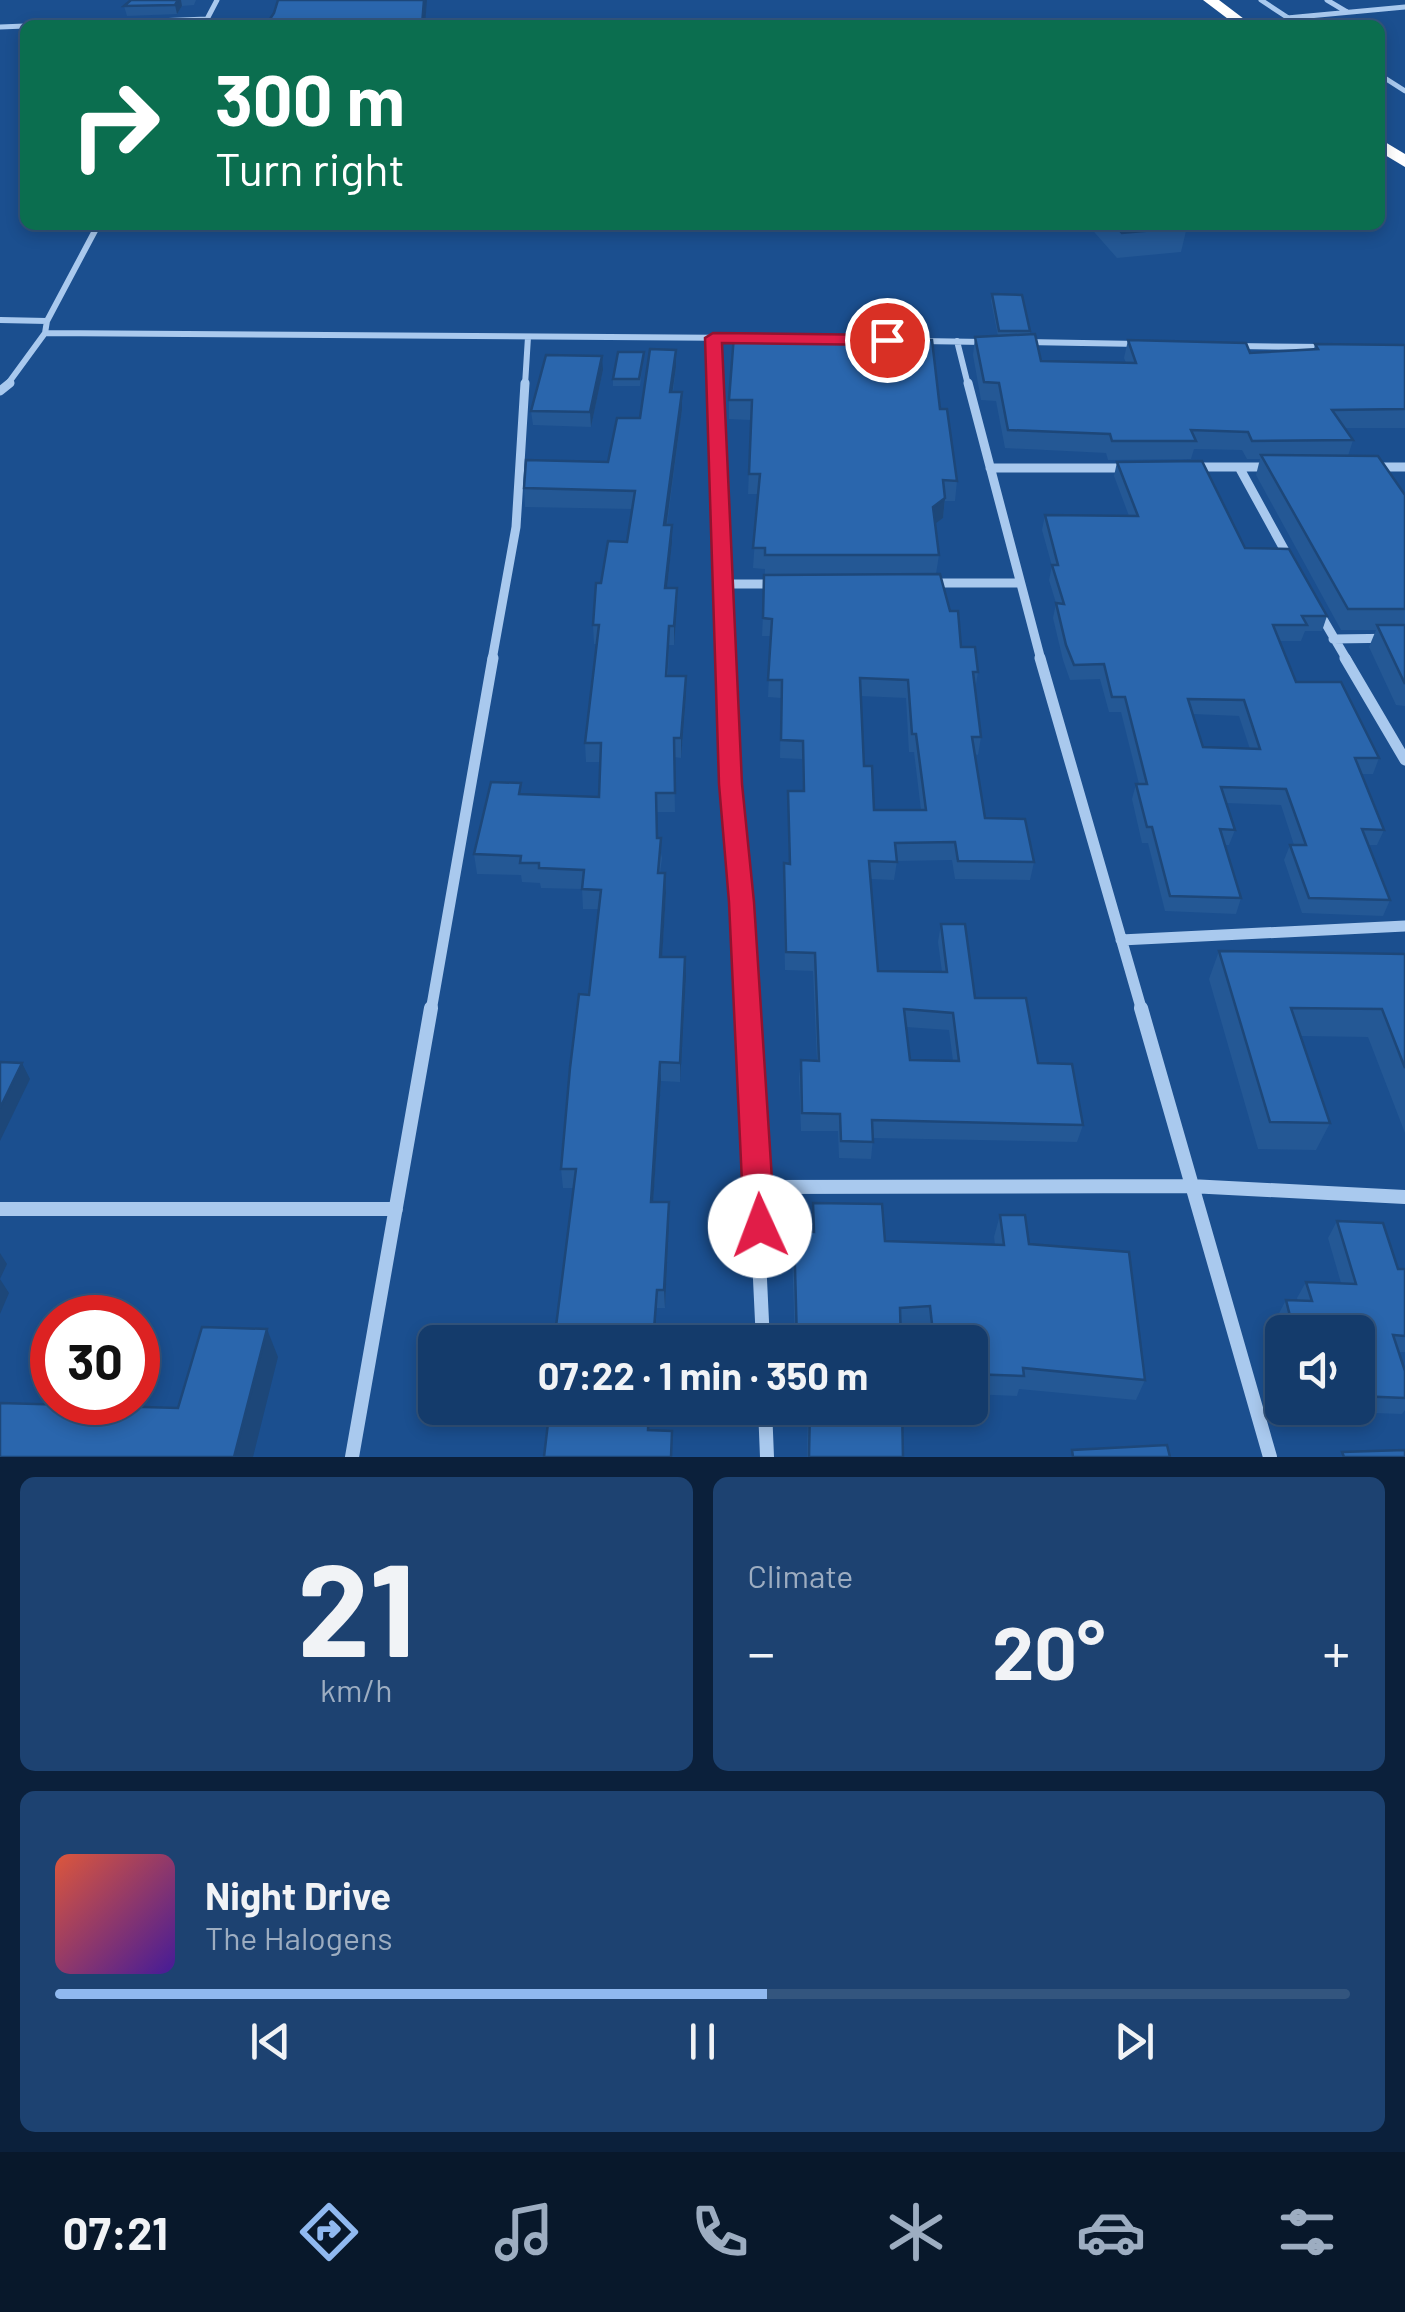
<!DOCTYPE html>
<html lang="en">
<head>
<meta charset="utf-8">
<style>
	body { margin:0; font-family:Barlow,sans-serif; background:#1d4271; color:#f1f3f6; height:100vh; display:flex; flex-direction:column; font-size:38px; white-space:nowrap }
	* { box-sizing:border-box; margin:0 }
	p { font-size:32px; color:#9dadc1 }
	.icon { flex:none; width:55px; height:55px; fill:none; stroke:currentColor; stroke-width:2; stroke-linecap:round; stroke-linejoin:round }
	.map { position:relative; height:1457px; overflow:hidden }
	.panel { display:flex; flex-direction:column; gap:20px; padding:20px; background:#0b203b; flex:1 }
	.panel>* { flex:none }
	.top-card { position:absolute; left:20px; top:20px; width:1365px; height:210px; border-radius:15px; box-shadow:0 5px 15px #0003,0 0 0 2px #33557e; background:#0b6e4f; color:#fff; overflow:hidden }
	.controls { position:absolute; left:1265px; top:1315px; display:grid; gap:20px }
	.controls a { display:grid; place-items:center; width:110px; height:110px; border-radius:15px; background:#143b6b; box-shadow:0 5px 15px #0003,0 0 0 2px #33557e; font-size:50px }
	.speed { position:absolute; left:30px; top:1295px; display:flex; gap:20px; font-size:50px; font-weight:700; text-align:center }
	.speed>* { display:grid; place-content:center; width:130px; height:130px; border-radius:50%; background:#143b6b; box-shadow:0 5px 15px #0003,0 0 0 2px #33557e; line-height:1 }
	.speed .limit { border:15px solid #d22; background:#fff; color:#111 }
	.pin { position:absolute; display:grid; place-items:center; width:85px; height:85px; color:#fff; margin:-42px; border:5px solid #fff; border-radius:50%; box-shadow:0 2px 10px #0007 }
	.me { position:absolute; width:110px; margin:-55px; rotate:358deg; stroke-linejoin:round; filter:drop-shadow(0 0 8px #0008) }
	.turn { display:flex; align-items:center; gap:35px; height:210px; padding:0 30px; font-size:45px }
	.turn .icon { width:130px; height:130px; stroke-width:2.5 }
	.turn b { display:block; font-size:70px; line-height:85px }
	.big { font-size:75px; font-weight:700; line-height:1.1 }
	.panel .tile { flex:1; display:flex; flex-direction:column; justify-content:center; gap:15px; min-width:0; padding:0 35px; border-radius:15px; background:#1d4271 }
	.panel .dial { align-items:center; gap:0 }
	.dial b { font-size:130px; line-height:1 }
	.song { display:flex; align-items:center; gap:30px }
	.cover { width:120px; height:120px; border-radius:15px; background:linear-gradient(135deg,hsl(10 70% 55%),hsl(260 70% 35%)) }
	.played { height:10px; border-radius:5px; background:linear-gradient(90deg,#90b9f0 55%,#33557e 55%) }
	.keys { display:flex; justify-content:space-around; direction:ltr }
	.heat { display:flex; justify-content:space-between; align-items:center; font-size:55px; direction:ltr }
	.panel .tiles { flex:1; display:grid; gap:20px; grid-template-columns:1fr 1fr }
	.tile:last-child { grid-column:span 2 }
	.trip { position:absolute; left:418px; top:1325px; width:570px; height:100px; border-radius:15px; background:#143b6b; box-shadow:0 5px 15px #0003,0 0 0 2px #33557e; font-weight:700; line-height:100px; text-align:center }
	.tabs { display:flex; height:160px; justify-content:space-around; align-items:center; background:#08182b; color:#9dadc1 }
	.tabs .icon { width:70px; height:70px }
	.tabs .current { color:#90b9f0 }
	.tabs b { font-size:45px; color:#f1f3f6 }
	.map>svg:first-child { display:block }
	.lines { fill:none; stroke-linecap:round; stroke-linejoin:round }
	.street-far4 { stroke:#a9c9ee; stroke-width:5 }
	.street-far3 { stroke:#a9c9ee; stroke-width:6 }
	.street-far2 { stroke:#a9c9ee; stroke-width:9 }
	.street-far1 { stroke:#a9c9ee; stroke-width:11 }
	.street { stroke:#a9c9ee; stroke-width:14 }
	.highway { fill:#fff; fill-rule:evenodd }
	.wall { fill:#245895; fill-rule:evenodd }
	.shaded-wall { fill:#1d4779 }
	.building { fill:#2a66ad; stroke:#1d4779; stroke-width:2.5; fill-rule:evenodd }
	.route { fill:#e11d48; stroke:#92132f; stroke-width:2.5 }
</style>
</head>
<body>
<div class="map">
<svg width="1405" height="1457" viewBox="0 0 1405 1457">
	<rect width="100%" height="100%" fill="#1b4f8f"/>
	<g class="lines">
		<!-- street-far4 -->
		<path class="street-far4" d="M 1261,0 L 1299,25
			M 1327,0 L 1347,12
			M 1287,18 L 1405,7
			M 206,21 L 217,0
			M 53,25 L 207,19
			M 0,27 L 25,26
			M 1380,75 L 1405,91"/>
		<!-- street-far3 -->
		<path class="street-far3" d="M 98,225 L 47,321 L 45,333 L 744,338
			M 0,320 L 47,321
			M 713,338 L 715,385
			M 921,341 L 984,342
			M 957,341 L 968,385
			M 1026,342 L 1139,344
			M 1236,346 L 1324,347
			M 7,385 L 45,333
			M 525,385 L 528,337"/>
		<!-- street-far2 -->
		<path class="street-far2" d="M 714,383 L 721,584
			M 968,383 L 1041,660
			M 0,391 L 10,383
			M 1196,467 L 1269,467
			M 1239,467 L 1290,560
			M 1376,467 L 1405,467
			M 990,468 L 1129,468
			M 930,583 L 1019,583
			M 1320,614 L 1347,660
			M 1333,639 L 1405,638
			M 492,660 L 516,527 L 525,383
			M 726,660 L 721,584 L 773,584"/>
		<!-- street-far1 -->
		<path class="street-far1" d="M 726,658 L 747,1011
			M 1040,658 L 1142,1011
			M 1345,658 L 1405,760
			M 1121,940 L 1405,926
			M 431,1011 L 493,658"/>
		<!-- street -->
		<path class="street" d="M 747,1008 L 763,1342
			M 1141,1008 L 1270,1457
			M 758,1187 L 1190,1186 L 1405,1197
			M 0,1209 L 396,1209
			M 765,1408 L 767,1457
			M 352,1457 L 431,1008"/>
		<!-- highway -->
		<path class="highway" d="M 1203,0 L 1219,0 L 1252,25 L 1236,25 Z
			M 1380,139 L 1405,154 L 1405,167 L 1380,152 Z"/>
	</g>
	<!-- wall -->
	<path class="wall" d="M 131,0 L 196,0 L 194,5 L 182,6 L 177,14 L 127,16 L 124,6 Z
		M 1088,225 L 1184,225 L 1187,227 L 1181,252 L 1117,258 Z
		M 992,294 L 1030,331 L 1030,334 L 1041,361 L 1126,363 L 1124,358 L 1128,340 L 1250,353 L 1314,349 L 1315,344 L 1405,345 L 1405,428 L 1344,428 L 1353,440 L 1348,456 L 1405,495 L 1405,706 L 1396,705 L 1369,647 L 1376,630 L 1341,630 L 1256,475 L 1260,459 L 1247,459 L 1242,450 L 1194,449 L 1191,459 L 1108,460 L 1106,453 L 1005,448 L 996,401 L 981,400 L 973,355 L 975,337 L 998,336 L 991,301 Z
		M 676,350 L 676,367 L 673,392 L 682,392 L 682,410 L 667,525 L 672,525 L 672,543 L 667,588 L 677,606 L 674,645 L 669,645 L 668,676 L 686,695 L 681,758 L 674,757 L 675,812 L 657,812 L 657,838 L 662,858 L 660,873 L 665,873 L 666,893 L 662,957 L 686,977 L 680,1082 L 661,1081 L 653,1202 L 669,1221 L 665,1308 L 657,1308 L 574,1188 L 563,1188 L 561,1169 L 589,995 L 599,909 L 583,909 L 582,889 L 541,888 L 540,883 L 522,882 L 521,875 L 477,874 L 474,854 L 522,794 L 599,797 L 600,762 L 586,762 L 585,743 L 597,644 L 594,644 L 593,625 L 601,583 L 627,542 L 632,509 L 525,507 L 524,488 L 608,462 L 640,418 Z
		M 644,352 L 640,386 L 613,386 L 613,379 Z
		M 603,370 L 591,427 L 533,425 L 531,411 Z
		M 729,400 L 940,409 L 957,481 L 955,501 L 945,501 L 943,518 L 935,524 L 939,555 L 936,574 L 961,647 L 978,672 L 975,690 L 981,737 L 978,755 L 975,754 L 985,818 L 1034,862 L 1030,880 L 955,879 L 952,860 L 897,861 L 894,880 L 871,879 L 878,971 L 942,972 L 938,942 L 941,924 L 975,998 L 1038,1063 L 1083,1125 L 1077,1142 L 873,1138 L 871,1159 L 839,1158 L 838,1131 L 801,1131 L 799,1078 L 801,1060 L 817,1061 L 813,971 L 785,970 L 783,881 L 784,863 L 789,864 L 788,791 L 803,791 L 802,759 L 780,758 L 781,698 L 768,697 L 771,636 L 762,636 L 765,569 L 753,568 L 758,494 L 748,494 L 751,420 L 729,419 ZM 860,696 L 906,698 L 909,752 L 914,752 L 921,810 L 874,810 L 864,766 ZM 906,1027 L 949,1030 L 953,1061 L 910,1060 Z
		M 1117,462 L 1245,548 L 1327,616 L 1322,631 L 1305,631 L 1301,641 L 1279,641 L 1296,682 L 1379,758 L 1373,774 L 1361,774 L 1384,830 L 1377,845 L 1368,845 L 1390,900 L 1383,916 L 1302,913 L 1284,860 L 1290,845 L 1294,845 L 1281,805 L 1226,803 L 1235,830 L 1229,845 L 1225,845 L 1241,898 L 1236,914 L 1165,911 L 1148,843 L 1142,843 L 1132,799 L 1136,784 L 1139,784 L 1121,712 L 1109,712 L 1100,679 L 1070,680 L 1063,660 L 1053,618 L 1056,603 L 1049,580 L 1052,566 L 1042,530 L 1045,515 L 1129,516 L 1114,476 ZM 1193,714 L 1239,716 L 1250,749 L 1203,747 Z
		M 1219,951 L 1405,954 L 1405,1133 L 1368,1037 L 1300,1036 L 1330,1123 L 1316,1150 L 1258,1149 L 1209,979 Z
		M 813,1203 L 885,1241 L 995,1245 L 994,1237 L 1000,1215 L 1029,1244 L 1145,1380 L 1136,1400 L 1019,1389 L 1017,1396 L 970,1394 L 970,1342 L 927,1342 L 925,1327 L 900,1329 L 901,1342 L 795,1342 L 792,1253 L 794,1231 L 812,1232 Z
		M 1337,1221 L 1398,1269 L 1405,1269 L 1405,1352 L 1399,1352 L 1405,1371 L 1405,1410 L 1402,1414 L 1347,1412 L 1346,1408 L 1358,1408 L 1358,1332 L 1282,1332 L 1282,1338 L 1277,1317 L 1286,1300 L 1298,1301 L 1297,1298 L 1306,1282 L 1341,1283 L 1328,1238 Z
		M 808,1408 L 902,1408 L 903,1457 L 807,1457 Z"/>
	<!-- shaded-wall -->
	<path class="shaded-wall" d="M 178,0 L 181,0 L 182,6 L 177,14 L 175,5 Z
		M 424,0 L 427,0 L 425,25 L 422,25 Z
		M 676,350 L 676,367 L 670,409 L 670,392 Z
		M 602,356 L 603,370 L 591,427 L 590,412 Z
		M 682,392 L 682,410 L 664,543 L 664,525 Z
		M 945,498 L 943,518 L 931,527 L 933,507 Z
		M 672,525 L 672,543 L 665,606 L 665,588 Z
		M 677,588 L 677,606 L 674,645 L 674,626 Z
		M 686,676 L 686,695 L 681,758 L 681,738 Z
		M 665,873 L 666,893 L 661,976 L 660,957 Z
		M 685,957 L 686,977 L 680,1082 L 680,1063 Z
		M 660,1062 L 661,1081 L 652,1220 L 651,1202 Z
		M 22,1063 L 30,1079 L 0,1141 L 0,1108 Z
		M 669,1202 L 669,1221 L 665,1308 L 664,1290 Z
		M 0,1253 L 7,1264 L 0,1279 L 9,1293 L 0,1314 Z
		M 657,1290 L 655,1342 L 653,1342 Z
		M 267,1329 L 278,1357 L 253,1457 L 234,1457 Z"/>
	<!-- building -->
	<path class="building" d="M 131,0 L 178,0 L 175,5 L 124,6 Z
		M 278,0 L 424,0 L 422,25 L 266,25 L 274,13 Z
		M 168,21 L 165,25 L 112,24 Z
		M 1115,225 L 1184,225 L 1187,227 L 1122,233 Z
		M 992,294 L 1022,295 L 1030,331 L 999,331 Z
		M 1035,334 L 1041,361 L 1136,363 L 1128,340 L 1246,343 L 1250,353 L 1318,349 L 1315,344 L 1405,345 L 1405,409 L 1332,410 L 1353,440 L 1252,441 L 1248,432 L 1191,430 L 1196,441 L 1112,441 L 1110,434 L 1008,430 L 999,383 L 984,382 L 975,337 Z
		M 734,335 L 932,340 L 940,409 L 947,409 L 957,481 L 943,480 L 945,498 L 933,507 L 939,555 L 765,555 L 765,548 L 753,548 L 760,474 L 749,474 L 752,400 L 729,400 Z
		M 650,349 L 676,350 L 670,392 L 682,392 L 664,525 L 672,525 L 665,588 L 677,588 L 674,626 L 669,626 L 666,676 L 686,676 L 681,738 L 674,738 L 675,793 L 656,793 L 657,838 L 661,838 L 658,873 L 665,873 L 660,957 L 685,957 L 680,1063 L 660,1062 L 651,1202 L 669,1202 L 664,1290 L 657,1290 L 653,1342 L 554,1342 L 576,1169 L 561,1169 L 570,1068 L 579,994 L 589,995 L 601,890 L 582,889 L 584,870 L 539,868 L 539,863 L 520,863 L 521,856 L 474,854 L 491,782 L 521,783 L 519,794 L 599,797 L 601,743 L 585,743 L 599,625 L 593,625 L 596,583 L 601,583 L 608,541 L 627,542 L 635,491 L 524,488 L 526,460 L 608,462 L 617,418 L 640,418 Z
		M 618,352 L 644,352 L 639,379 L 613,379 Z
		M 546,355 L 602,356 L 590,412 L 531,411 Z
		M 1261,455 L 1378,456 L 1405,495 L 1405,609 L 1348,609 Z
		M 1202,461 L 1245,548 L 1289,549 L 1327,616 L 1302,616 L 1307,625 L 1273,625 L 1296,682 L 1341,682 L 1379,758 L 1355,758 L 1384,830 L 1362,829 L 1390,900 L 1309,898 L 1290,845 L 1306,845 L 1286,789 L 1221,787 L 1235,830 L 1220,829 L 1241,898 L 1170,896 L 1152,827 L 1147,827 L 1136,784 L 1147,784 L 1125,697 L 1112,697 L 1104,664 L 1074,665 L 1066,645 L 1056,603 L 1064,604 L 1052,565 L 1058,565 L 1045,515 L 1138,516 L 1117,462 ZM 1188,699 L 1244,700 L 1260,749 L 1203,747 Z
		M 940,574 L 950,611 L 958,611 L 961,647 L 975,647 L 978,672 L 973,672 L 981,737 L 972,737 L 985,818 L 1025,819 L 1034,862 L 958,861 L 955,842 L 895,843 L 897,862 L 869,861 L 878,971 L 947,972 L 941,924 L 965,924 L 975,998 L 1026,998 L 1038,1063 L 1072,1064 L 1083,1125 L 872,1120 L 873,1142 L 841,1141 L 840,1114 L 802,1113 L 801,1060 L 819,1061 L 815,953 L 786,952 L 784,863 L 790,864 L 788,791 L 804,791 L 803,741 L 781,740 L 782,680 L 768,680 L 772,619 L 763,618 L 764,575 ZM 860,678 L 908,680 L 912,734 L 916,734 L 926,810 L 874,810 L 872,766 L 864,766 ZM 904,1009 L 953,1013 L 959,1061 L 910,1060 Z
		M 1377,625 L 1405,625 L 1405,684 Z
		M 1219,951 L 1405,954 L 1405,1068 L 1382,1009 L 1291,1008 L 1330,1123 L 1270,1122 Z
		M 0,1062 L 22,1063 L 0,1108 Z
		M 813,1203 L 882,1204 L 885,1241 L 1004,1245 L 1000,1215 L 1025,1215 L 1029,1244 L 1129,1252 L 1145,1380 L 1023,1368 L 1024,1376 L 970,1374 L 970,1342 L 934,1342 L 930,1306 L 900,1308 L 901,1342 L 797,1342 L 794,1231 L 814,1232 Z
		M 1337,1221 L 1383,1223 L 1398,1269 L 1405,1269 L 1405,1336 L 1393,1335 L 1405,1371 L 1405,1398 L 1358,1396 L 1358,1332 L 1294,1332 L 1286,1300 L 1312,1301 L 1306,1282 L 1356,1284 Z
		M 202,1327 L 267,1329 L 234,1457 L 0,1457 L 0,1403 L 178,1408 Z
		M 546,1408 L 649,1408 L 648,1430 L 672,1431 L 671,1457 L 544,1457 L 548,1423 L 544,1423 Z
		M 810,1408 L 902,1408 L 903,1457 L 809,1457 Z
		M 1167,1445 L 1170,1457 L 1073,1457 L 1072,1450 Z
		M 1405,1450 L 1405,1457 L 1344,1457 L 1342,1452 Z"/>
	<!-- route -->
	<path class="route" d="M 713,333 L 887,335 L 895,340 L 887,345 L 722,343 L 742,784 L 754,902 L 775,1226 L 771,1236 L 760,1240 L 749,1236 L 744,1226 L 729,902 L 719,784 L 705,338 Z"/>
</svg>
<div class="controls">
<a><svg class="icon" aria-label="sound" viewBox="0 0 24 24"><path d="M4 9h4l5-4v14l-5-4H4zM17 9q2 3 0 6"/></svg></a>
</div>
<div class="speed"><div class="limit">30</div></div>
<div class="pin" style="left:887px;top:340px;background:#d93025"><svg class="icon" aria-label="arrive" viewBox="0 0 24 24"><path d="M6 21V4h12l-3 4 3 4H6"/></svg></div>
<svg class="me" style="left:760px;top:1226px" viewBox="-20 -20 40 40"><circle r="19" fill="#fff"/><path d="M0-13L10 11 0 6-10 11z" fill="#e11d48"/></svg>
<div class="trip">07:22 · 1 min · 350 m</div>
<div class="top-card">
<div class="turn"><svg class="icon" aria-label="right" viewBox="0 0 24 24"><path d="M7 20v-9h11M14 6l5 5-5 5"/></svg><div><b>300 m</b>Turn right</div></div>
</div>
</div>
<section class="panel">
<div class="tiles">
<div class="tile dial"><b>21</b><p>km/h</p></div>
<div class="tile"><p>Climate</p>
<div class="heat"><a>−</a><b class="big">20°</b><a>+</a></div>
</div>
<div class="tile">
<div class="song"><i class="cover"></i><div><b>Night Drive</b><p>The Halogens</p></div></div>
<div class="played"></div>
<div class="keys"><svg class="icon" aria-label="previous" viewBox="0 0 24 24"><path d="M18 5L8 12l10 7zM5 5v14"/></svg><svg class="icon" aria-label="pause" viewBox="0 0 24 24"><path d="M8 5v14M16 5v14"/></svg><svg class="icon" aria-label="next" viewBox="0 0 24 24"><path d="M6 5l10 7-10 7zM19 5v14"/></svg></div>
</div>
</div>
</section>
<nav class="tabs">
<b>07:21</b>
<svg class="icon current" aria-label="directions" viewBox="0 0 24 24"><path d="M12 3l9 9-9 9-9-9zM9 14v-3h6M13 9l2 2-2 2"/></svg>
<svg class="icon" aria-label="music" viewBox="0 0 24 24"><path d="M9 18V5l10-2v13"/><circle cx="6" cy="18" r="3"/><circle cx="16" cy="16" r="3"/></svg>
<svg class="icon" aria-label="phone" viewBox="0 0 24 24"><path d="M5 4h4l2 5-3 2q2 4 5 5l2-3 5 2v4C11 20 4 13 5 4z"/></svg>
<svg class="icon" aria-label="climate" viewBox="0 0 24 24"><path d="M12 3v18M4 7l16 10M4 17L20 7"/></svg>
<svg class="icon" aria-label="car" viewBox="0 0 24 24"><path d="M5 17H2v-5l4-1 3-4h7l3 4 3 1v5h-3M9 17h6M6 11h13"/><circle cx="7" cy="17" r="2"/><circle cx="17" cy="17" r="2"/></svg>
<svg class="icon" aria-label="filters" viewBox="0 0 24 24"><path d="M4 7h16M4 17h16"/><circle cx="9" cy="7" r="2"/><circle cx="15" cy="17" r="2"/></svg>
</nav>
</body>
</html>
